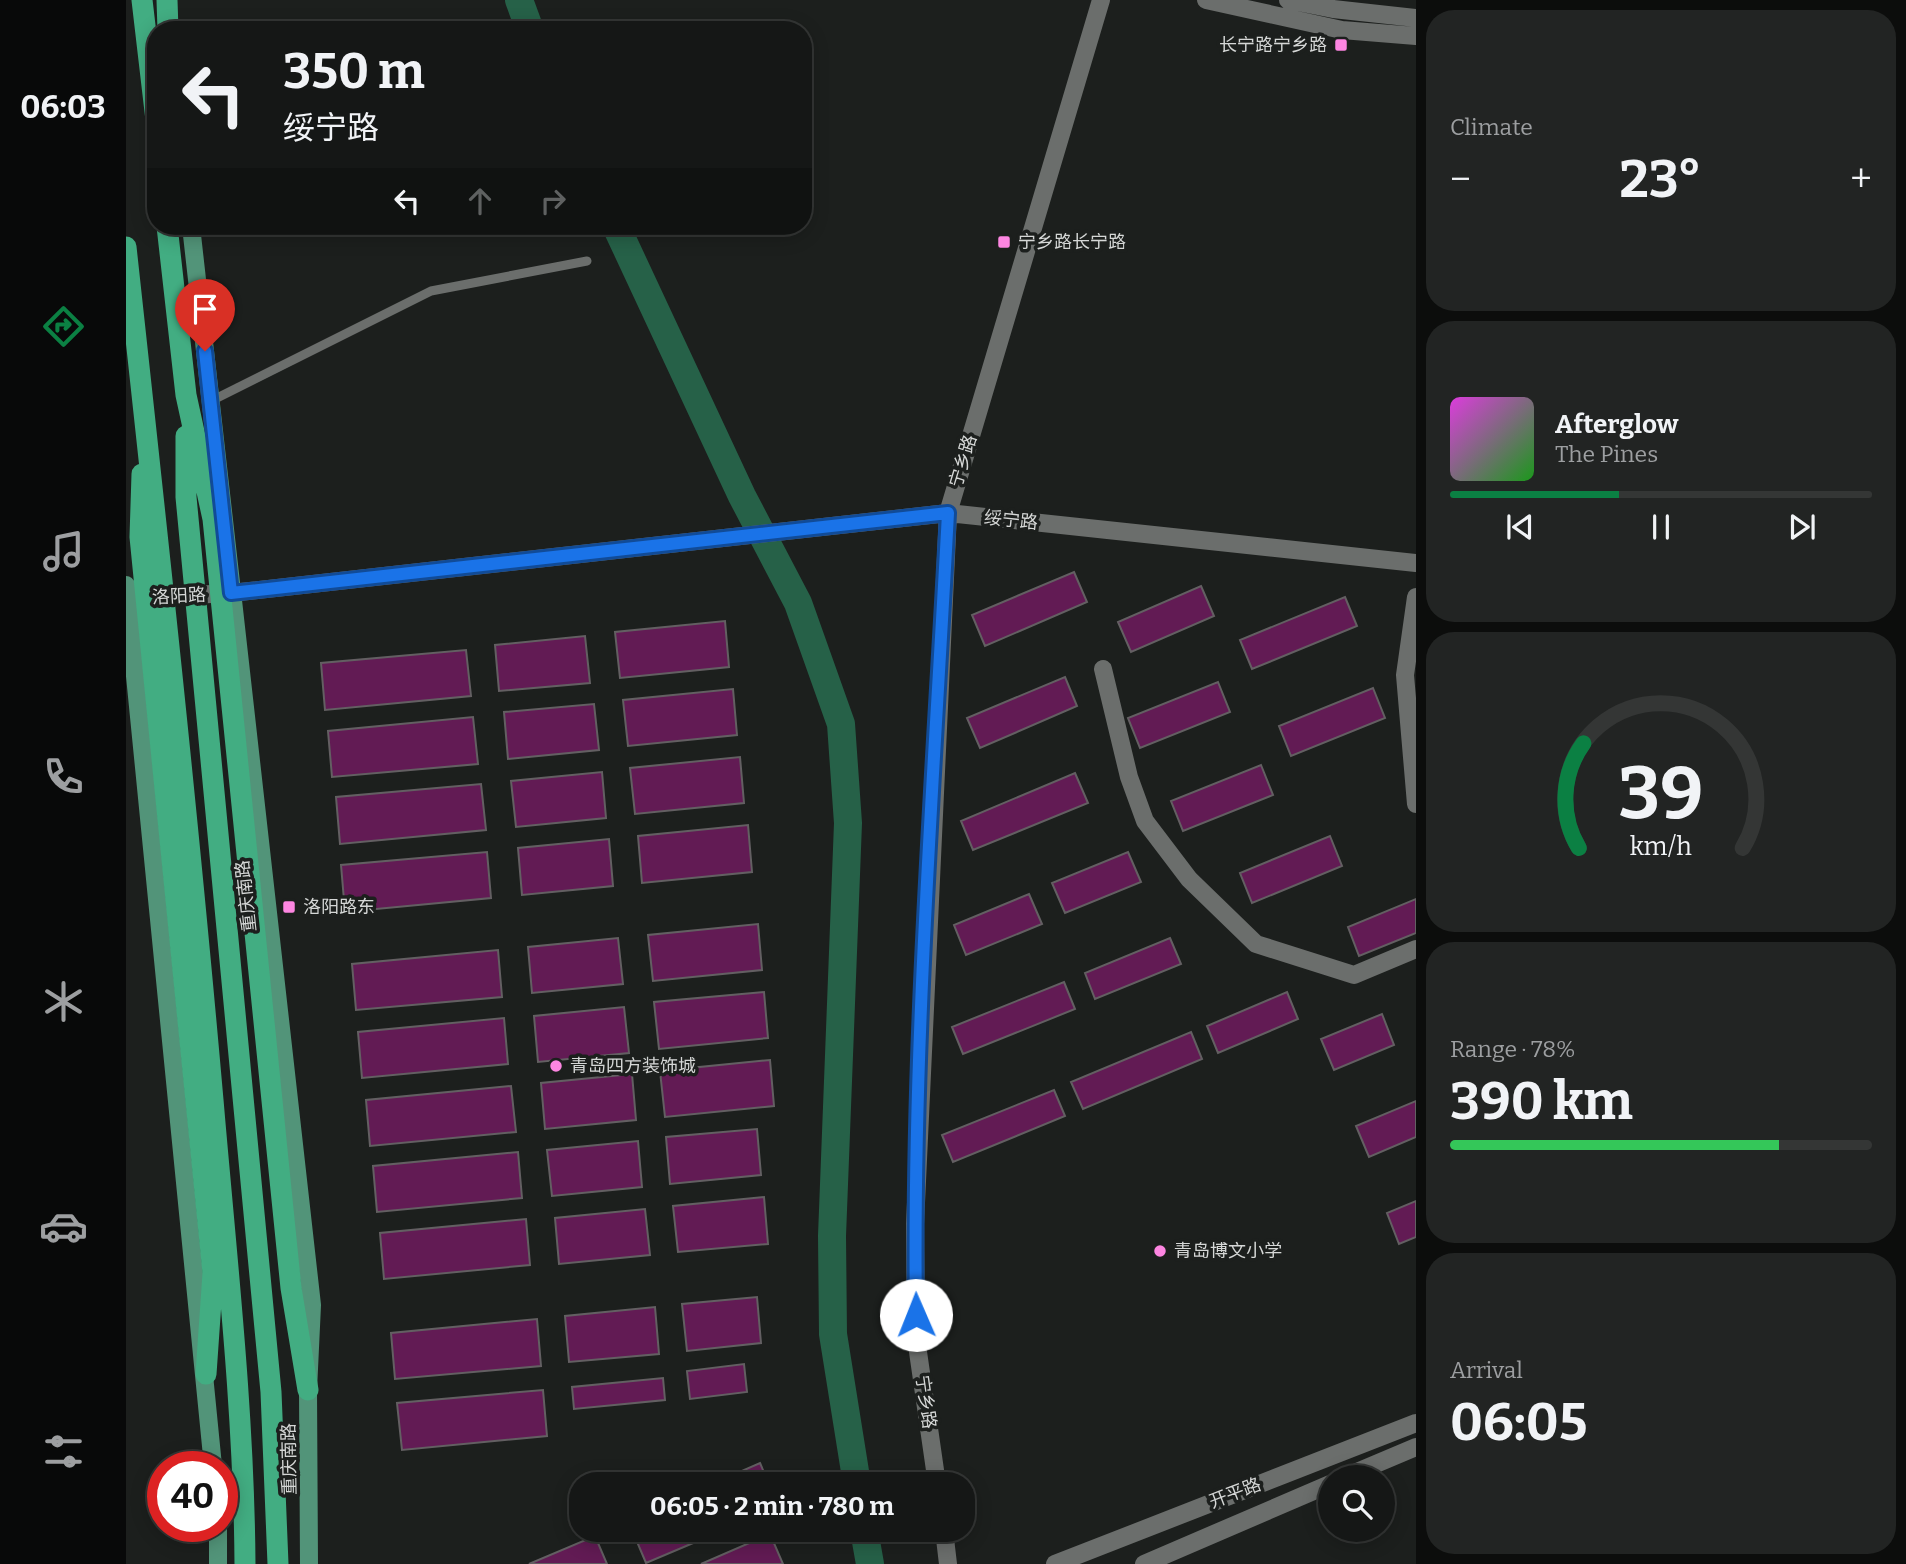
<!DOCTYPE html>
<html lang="en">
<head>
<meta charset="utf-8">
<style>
	body { margin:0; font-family:Bitter,"Noto Sans SC",serif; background:#222423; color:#f1f3f6; height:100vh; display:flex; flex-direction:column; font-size:26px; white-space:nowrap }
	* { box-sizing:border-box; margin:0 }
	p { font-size:23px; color:#9d9fa1 }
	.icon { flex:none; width:38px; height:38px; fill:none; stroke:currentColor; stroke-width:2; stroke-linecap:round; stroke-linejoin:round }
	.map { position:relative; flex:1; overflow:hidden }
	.panel { display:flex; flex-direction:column; gap:10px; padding:10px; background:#0c0d0c; width:490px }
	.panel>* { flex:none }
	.banner { position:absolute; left:21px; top:21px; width:665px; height:214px; border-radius:28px; box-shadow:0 4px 18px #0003,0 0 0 2px #343635; background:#151716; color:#f1f3f6; overflow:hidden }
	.controls { position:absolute; left:1192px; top:1465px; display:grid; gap:14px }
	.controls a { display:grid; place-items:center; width:77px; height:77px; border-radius:50%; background:#151716; box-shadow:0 4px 18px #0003,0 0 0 2px #343635; font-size:35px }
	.speed { position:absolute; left:21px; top:1451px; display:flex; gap:14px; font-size:35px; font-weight:700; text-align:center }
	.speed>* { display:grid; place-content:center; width:91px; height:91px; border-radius:50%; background:#151716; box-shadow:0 4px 18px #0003,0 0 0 2px #343635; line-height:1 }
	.speed .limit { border:10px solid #d22; background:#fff; color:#111 }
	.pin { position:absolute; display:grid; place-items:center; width:60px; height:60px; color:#fff; margin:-72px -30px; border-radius:50% 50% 50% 0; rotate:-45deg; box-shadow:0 0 7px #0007 }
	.pin .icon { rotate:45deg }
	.me { position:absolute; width:77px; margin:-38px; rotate:359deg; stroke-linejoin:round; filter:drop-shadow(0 0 5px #0008) }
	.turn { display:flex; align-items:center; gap:24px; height:147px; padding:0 21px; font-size:32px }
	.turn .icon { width:91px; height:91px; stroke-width:2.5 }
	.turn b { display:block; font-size:49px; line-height:60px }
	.lanes { display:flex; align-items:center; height:66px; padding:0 21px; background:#0003; justify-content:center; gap:35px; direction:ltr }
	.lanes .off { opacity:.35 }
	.big { font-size:52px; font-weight:700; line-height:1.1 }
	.panel .tile { flex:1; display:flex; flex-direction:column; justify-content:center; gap:10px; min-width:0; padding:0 24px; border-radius:28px; background:#222423 }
	.panel .dial { align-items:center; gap:0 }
	.dial svg { height:182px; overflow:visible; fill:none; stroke:#343635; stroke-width:7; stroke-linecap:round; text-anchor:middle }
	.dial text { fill:#f1f3f6; stroke:none }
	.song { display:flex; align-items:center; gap:21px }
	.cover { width:84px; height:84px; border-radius:10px; background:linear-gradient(135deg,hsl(300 70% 55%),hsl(120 70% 35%)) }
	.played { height:7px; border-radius:4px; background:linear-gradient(90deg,#0b8043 40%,#343635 40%) }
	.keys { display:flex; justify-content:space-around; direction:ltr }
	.heat { display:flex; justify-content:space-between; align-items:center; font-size:38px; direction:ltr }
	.charge { height:10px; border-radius:5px; background:linear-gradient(90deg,#34c759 78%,#343635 0) }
	.trip { position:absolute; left:443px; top:1472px; width:406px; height:70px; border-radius:28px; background:#151716; box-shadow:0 4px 18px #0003,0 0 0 2px #343635; font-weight:700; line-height:70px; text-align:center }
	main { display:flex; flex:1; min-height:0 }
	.menu { display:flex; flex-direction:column; width:126px; justify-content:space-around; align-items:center; background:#080909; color:#9d9fa1 }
	.menu .icon { width:49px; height:49px }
	.menu .active { color:#0b8043 }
	.menu b { font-size:32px; color:#f1f3f6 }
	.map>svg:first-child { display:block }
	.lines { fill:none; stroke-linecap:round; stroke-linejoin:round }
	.river { stroke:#266148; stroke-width:28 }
	.building { fill:#621b54; stroke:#635f62; stroke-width:2 }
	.lane { stroke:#6b6e6c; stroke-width:9 }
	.street { stroke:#6b6e6c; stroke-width:18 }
	.secondary { stroke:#6b6e6c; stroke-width:18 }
	.primary { stroke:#529479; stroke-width:18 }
	.highway { stroke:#42ad82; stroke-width:21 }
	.route-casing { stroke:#114b97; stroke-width:18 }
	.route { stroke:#1a73e8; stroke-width:12 }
	.poi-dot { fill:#fd86e1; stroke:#1c1f1d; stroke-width:2.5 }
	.labels { text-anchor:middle; stroke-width:7; stroke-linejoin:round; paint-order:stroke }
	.poi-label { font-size:18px; fill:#d5d7d6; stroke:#1c1f1d; text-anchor:start }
	.street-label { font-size:18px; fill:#d5d7d6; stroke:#1c1f1d }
</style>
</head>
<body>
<main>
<nav class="menu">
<b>06:03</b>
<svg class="icon active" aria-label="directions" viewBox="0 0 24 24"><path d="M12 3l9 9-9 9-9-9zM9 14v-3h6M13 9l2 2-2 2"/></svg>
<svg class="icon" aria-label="music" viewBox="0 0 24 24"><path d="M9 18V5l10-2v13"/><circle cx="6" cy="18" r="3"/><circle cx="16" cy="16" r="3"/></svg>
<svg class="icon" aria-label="phone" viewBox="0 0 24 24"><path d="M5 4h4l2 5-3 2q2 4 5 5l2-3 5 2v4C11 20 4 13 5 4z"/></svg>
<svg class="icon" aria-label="climate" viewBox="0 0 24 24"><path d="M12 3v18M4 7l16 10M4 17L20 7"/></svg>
<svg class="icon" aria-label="car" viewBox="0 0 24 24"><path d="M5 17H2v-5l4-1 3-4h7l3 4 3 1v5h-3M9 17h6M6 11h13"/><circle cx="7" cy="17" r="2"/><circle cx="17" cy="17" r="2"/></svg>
<svg class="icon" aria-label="filters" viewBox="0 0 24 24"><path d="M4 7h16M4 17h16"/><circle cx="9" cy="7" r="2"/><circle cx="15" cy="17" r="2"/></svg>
</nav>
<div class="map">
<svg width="1290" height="1564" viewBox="0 0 1290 1564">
	<rect width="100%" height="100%" fill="#1c1f1d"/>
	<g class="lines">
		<!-- river -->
		<path class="river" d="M 393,0 L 404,30
			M 490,226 L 616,496 L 672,603 L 715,724 L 722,823 L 706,1236 L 707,1334 L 731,1484
			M 738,1530 L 744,1564"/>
	</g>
	<!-- building -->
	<path class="building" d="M 948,572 L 961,602 L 859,646 L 846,615 Z
		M 1075,586 L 1088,616 L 1005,652 L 992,622 Z
		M 1219,597 L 1231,626 L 1126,669 L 1114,640 Z
		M 599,621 L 603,667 L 494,678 L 489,632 Z
		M 459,636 L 464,683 L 373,691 L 369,645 Z
		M 340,650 L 345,696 L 199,710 L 195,663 Z
		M 939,677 L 951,706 L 854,748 L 841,718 Z
		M 1092,682 L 1104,712 L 1014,748 L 1002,718 Z
		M 1247,688 L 1259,718 L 1165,756 L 1153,726 Z
		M 607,689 L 611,735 L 502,746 L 497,700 Z
		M 468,704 L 473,750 L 382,759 L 378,712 Z
		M 347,717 L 352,764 L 206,777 L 202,731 Z
		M 614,757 L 618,803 L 509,814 L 504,768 Z
		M 1135,765 L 1147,795 L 1057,831 L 1045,801 Z
		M 476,772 L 480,818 L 390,827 L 385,781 Z
		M 949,773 L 962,803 L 847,850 L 835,821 Z
		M 355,784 L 360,830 L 214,844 L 210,797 Z
		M 622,825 L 626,872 L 516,883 L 512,836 Z
		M 1204,836 L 1216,866 L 1126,903 L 1114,873 Z
		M 483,839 L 487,886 L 396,895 L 392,848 Z
		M 361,852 L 365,898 L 219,912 L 215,865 Z
		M 1002,852 L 1015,882 L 939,913 L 926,883 Z
		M 903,894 L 916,924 L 840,955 L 828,925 Z
		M 1290,899 L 1290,933 L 1233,956 L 1222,927 Z
		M 632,924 L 636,970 L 527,981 L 522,935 Z
		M 492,938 L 497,984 L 406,993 L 402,947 Z
		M 1044,938 L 1055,964 L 969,999 L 959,973 Z
		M 372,950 L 376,997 L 230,1010 L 226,964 Z
		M 938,982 L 949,1009 L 837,1054 L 826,1027 Z
		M 638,992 L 642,1038 L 533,1049 L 528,1002 Z
		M 1161,992 L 1172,1019 L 1092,1053 L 1081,1026 Z
		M 498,1007 L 503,1053 L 412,1062 L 408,1016 Z
		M 1256,1014 L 1268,1045 L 1208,1070 L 1195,1039 Z
		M 378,1018 L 382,1064 L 236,1078 L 232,1032 Z
		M 1065,1032 L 1076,1059 L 957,1109 L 945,1082 Z
		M 644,1060 L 648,1106 L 539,1117 L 534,1071 Z
		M 506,1074 L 510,1120 L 419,1129 L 415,1083 Z
		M 385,1086 L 390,1132 L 244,1146 L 240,1100 Z
		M 928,1090 L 939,1116 L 827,1162 L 816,1135 Z
		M 1290,1101 L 1290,1137 L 1243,1157 L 1230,1126 Z
		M 631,1129 L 635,1175 L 544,1184 L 540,1137 Z
		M 512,1141 L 516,1187 L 426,1196 L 421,1150 Z
		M 392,1152 L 396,1198 L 251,1212 L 247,1166 Z
		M 638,1197 L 642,1244 L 552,1252 L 547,1206 Z
		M 1290,1201 L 1290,1237 L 1273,1244 L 1261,1213 Z
		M 519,1209 L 524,1255 L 433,1264 L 429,1218 Z
		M 400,1219 L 404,1265 L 258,1279 L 254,1233 Z
		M 631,1297 L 635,1343 L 561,1351 L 556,1304 Z
		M 529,1307 L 533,1354 L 443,1362 L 439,1316 Z
		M 411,1319 L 415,1366 L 269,1379 L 265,1333 Z
		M 618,1364 L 621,1392 L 564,1399 L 561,1371 Z
		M 537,1378 L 539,1400 L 448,1409 L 446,1387 Z
		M 417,1390 L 421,1436 L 276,1450 L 271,1403 Z
		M 634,1463 L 643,1484 L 586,1484 Z
		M 506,1530 L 598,1530 L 520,1563 Z
		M 644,1534 L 657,1564 L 575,1564 Z
		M 469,1536 L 481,1564 L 403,1564 Z"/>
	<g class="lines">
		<!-- lane -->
		<path class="lane" d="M 85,401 L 305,291 L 461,261"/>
		<!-- street -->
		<path class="street" d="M 1290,597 L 1279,675 L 1290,804
			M 977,669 L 1003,777 L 1019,821 L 1063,879 L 1130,944 L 1228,975 L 1290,949"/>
		<!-- secondary -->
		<path class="secondary" d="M 1080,0 L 1216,30 L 1290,36
			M 1162,0 L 1207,9 L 1290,18
			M 27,597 L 105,593 L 822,513 L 1290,563
			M 1219,1477 L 1290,1447
			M 811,1484 L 790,1338 L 789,1224 L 822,513 L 975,0
			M 818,1530 L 822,1564
			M 929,1564 L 1290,1423
			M 1018,1564 L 1204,1484"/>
		<!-- primary -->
		<path class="primary" d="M 65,226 L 186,1305 L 182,1390 L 183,1564
			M 0,585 L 87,1466
			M 92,1526 L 92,1564"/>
		<!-- highway -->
		<path class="highway" d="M 16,0 L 30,120
			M 41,0 L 42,30
			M 41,226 L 60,395 L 87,519 L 165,1288 L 182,1390
			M 0,247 C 31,531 62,815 87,1100 C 100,1254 118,1409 119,1564
			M 60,436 L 60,497 L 145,1392 L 152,1564
			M 16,474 L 14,537 L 87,1273 L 80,1374"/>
	</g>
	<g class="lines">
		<!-- route casing -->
		<g class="route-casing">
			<path id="route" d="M 79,351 L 105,593 L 822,513 C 808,779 786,1049 790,1315"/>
		</g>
		<!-- route -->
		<use href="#route" class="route"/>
	</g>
	<!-- markers -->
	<g class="poi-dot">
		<rect x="1208" y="38" width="14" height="14" rx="3.5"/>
		<rect x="871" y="235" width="14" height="14" rx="3.5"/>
		<rect x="156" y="900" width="14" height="14" rx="3.5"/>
		<circle cx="430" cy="1066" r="7"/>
		<circle cx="1034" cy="1251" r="7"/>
	</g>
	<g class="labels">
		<!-- poi labels -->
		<g class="poi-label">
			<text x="1201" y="51" text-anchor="end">长宁路宁乡路</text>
			<text x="892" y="248">宁乡路长宁路</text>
			<text x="177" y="913">洛阳路东</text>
			<text x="444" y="1072">青岛四方装饰城</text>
			<text x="1048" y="1257">青岛博文小学</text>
		</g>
		<!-- street labels -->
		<g class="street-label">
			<text transform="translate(837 461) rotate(-73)" y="6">宁乡路</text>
			<text transform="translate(885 520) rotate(6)" y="6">绥宁路</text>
			<text transform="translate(53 596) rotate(-3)" y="6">洛阳路</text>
			<text transform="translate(120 896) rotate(-96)" y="6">重庆南路</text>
			<text transform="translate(800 1402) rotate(82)" y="6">宁乡路</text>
			<text transform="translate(163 1459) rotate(-91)" y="6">重庆南路</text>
			<text transform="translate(1109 1493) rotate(-21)" y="6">开平路</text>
		</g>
	</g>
</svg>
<div class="controls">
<a><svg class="icon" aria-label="search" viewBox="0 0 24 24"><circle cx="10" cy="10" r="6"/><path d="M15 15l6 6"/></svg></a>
</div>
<div class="speed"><div class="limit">40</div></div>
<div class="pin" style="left:79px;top:351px;background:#d93025"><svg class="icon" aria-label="arrive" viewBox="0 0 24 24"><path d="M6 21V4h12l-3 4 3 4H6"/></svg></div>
<svg class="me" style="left:790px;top:1315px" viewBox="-20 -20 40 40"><circle r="19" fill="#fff"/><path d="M0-13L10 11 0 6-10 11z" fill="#1a73e8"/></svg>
<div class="trip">06:05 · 2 min · 780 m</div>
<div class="banner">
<div class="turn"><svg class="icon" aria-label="left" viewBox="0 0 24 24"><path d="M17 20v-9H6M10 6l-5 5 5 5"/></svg><div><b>350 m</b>绥宁路</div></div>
<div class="lanes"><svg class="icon" aria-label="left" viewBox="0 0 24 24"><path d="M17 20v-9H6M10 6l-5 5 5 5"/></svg><svg class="icon off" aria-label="ahead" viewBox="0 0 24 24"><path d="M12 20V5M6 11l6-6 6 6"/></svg><svg class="icon off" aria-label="right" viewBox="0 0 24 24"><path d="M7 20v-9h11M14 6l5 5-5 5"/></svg></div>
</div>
</div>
<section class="panel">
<div class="tile"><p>Climate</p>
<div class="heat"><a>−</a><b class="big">23°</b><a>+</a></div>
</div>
<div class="tile">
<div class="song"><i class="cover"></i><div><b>Afterglow</b><p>The Pines</p></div></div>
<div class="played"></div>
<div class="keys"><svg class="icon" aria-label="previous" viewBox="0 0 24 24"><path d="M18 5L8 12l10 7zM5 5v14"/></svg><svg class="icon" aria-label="pause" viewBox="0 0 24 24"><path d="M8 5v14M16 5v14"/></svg><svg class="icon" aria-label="next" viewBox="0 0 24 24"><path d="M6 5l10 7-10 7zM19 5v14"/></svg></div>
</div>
<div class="tile dial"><svg viewBox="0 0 100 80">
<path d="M14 69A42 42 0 1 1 86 69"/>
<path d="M14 69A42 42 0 0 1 16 23" stroke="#0b8043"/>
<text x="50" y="56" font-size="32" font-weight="700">39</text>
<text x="50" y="72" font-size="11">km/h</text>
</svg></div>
<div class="tile"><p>Range · 78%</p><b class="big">390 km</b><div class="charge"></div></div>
<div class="tile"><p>Arrival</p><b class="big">06:05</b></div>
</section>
</main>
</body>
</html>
